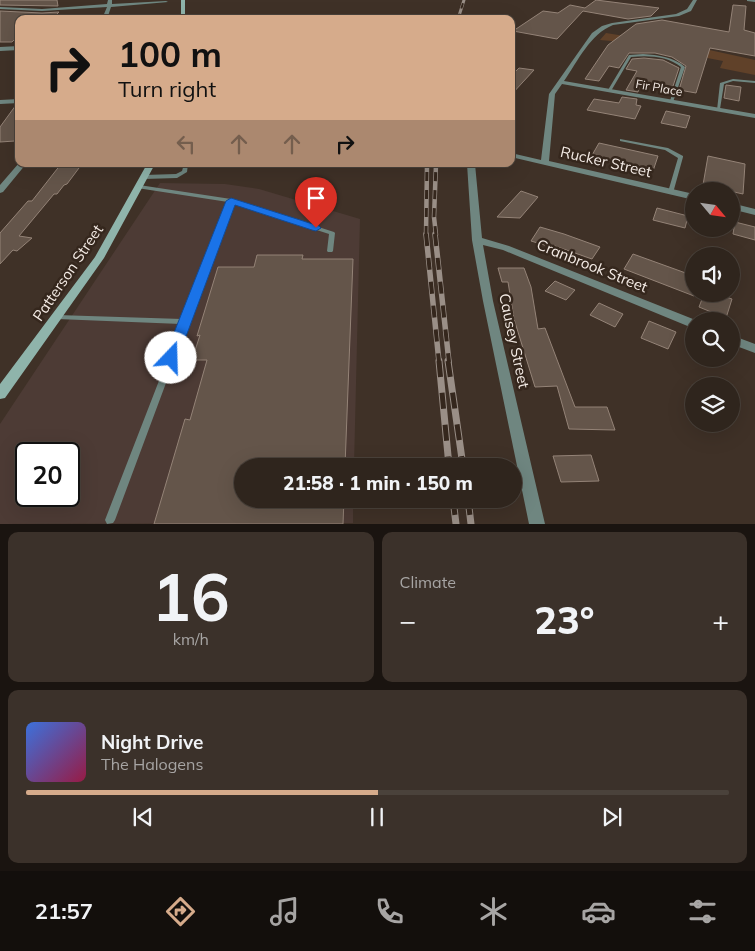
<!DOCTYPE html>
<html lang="en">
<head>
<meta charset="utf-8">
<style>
	body { margin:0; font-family:Mulish,sans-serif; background:#3b312a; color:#f1f3f6; height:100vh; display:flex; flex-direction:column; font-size:19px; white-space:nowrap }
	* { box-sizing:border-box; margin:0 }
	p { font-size:16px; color:#a7a5a4 }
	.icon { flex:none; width:28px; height:28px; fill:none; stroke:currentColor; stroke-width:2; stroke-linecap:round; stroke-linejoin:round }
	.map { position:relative; height:524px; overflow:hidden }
	.drawer { display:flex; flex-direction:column; gap:8px; padding:8px; background:#1a1410; flex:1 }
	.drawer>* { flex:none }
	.hud { position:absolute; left:15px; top:15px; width:500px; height:152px; border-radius:10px; box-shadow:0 5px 20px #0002,0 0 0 1px #4a423b; background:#d6ab8b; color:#111; overflow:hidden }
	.needle { width:32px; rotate:119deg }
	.buttons { position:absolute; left:685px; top:182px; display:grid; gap:10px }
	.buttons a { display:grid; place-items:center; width:55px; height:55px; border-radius:50%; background:#2f251d; box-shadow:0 5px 20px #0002,0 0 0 1px #4a423b; font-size:25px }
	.speed { position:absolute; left:15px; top:442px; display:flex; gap:10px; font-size:25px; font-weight:700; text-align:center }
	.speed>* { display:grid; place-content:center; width:65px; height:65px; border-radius:50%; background:#2f251d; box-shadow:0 5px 20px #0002,0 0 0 1px #4a423b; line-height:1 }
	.speed .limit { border:2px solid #111; border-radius:8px; background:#fff; color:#111 }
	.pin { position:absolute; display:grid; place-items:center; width:42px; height:42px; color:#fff; margin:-51px -21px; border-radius:50% 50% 50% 0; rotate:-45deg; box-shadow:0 0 5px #0007 }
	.pin .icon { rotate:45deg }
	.me { position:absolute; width:55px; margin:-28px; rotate:21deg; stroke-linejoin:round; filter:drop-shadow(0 0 4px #0008) }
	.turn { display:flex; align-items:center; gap:18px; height:105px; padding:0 20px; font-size:22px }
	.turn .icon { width:65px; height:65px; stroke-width:2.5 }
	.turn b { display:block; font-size:35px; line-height:42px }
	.lanes { display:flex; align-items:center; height:48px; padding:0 20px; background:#0003; justify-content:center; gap:25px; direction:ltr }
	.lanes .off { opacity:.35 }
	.big { font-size:38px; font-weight:800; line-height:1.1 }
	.drawer .card { flex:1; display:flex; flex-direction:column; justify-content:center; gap:8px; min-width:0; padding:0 18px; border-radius:10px; background:#3b312a }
	.drawer .dial { align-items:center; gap:0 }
	.dial b { font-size:65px; line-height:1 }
	.song { display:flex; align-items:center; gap:15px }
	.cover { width:60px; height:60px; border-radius:8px; background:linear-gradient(135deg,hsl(220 70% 55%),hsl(340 70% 35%)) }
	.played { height:5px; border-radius:2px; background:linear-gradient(90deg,#d6ab8b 50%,#4a423b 50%) }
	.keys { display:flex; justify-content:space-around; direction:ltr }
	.heat { display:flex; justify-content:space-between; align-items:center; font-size:28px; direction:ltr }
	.drawer .tiles { flex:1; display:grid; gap:8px; grid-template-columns:1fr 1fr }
	.card:last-child { grid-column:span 2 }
	.trip { position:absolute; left:234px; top:458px; width:288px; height:50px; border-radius:25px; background:#2f251d; box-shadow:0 5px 20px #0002,0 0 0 1px #4a423b; font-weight:800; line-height:50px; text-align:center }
	.tabs { display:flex; height:80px; justify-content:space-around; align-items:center; background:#130f0c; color:#a7a5a4 }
	.tabs .icon { width:35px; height:35px }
	.tabs .current { color:#d6ab8b }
	.tabs b { font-size:22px; color:#f1f3f6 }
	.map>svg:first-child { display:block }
	.industrial { fill:#4d3b35; fill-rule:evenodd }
	.green { fill:#604129 }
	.building { fill:#64554a; stroke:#948377 }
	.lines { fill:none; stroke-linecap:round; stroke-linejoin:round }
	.lane { fill:#6f8680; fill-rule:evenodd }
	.street { fill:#6f8680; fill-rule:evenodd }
	.secondary { fill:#8fb4ab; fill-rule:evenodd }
	.rail-far3-casing { stroke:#9a8f87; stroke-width:3 }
	.rail-far2-casing { stroke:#9a8f87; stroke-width:4.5 }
	.rail-far1-casing { stroke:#9a8f87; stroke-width:5.5 }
	.rail-casing { stroke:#9a8f87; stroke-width:7 }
	.rail-far3 { stroke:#35271d; stroke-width:2; stroke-dasharray:5.5; stroke-linecap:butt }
	.rail-far2 { stroke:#35271d; stroke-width:3; stroke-dasharray:9; stroke-linecap:butt }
	.rail-far1 { stroke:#35271d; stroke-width:4; stroke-dasharray:12; stroke-linecap:butt }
	.rail { stroke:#35271d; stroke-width:5; stroke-dasharray:16; stroke-linecap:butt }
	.route { fill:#1a73e8; stroke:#114b97 }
	.labels { text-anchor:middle; stroke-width:5; stroke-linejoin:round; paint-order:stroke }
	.far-street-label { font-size:12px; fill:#f4ebe5; stroke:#35271d }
	.street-label { font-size:15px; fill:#f4ebe5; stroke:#35271d }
</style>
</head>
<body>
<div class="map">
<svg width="755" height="524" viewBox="0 0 755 524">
	<rect width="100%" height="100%" fill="#3f3127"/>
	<!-- industrial -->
	<path class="industrial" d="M 160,183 L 225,184 L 259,189 L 360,219 L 354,466 L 242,466 L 242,499 L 353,499 L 353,523 L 0,524 L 0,424 ZM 26,454 L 69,454 L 69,496 L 26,496 Z"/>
	<!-- green -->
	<path class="green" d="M 606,33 L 705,49 L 755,60 L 755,75 L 720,68 L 723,61 L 623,42 L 600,40 Z"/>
	<!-- building -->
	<path class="building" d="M 0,0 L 57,0 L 58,6 L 0,5 Z
		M 596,0 L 659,8 L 651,16 L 628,19 L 583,11 L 557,39 L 513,31 L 543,11 L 558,13 L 570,5 L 585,8 Z
		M 733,5 L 746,6 L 744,30 L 755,33 L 755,56 L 710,48 L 696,93 L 679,90 L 686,66 L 672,57 L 655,53 L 629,53 L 619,68 L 609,66 L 599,81 L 585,79 L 608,45 L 636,24 L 662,20 L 729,32 Z
		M 0,11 L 42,13 L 59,12 L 52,19 L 19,19 L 19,35 L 12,42 L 0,42 Z
		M 644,58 L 663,60 L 679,68 L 672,89 L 640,83 L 638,92 L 626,90 L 637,71 L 626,69 L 632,59 Z
		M 519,68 L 534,70 L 511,95 L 511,76 Z
		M 726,85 L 741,87 L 739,101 L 724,98 Z
		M 622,97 L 637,99 L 636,105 L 641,106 L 635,119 L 587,110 L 594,99 L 619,103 Z
		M 16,105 L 19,105 L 19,136 L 15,141 L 0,142 L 0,127 Z
		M 666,111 L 690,116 L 686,128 L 661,123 Z
		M 599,143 L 658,156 L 653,171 L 591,157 Z
		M 708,156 L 745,164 L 743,194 L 703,185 Z
		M 61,164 L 82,164 L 67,184 L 64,185 L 57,194 L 54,194 L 19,236 L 32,238 L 17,251 L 13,250 L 0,264 L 0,233 L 28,201 L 32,201 Z
		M 521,191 L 538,197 L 520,218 L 497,217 Z
		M 657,208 L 688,216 L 685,228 L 653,220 Z
		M 735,222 L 755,227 L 755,240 L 733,234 Z
		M 540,227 L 564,234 L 600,247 L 592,259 L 552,245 L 551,247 L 531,241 Z
		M 633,254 L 694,276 L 694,296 L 624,269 Z
		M 257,255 L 303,255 L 302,259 L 353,259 L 345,466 L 242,466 L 242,499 L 344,499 L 343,524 L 154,524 L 185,419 L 190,420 L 207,360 L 192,360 L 200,335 L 197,336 L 218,267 L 254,267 Z
		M 498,268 L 524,268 L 531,287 L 538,329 L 545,328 L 575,407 L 607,407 L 615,430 L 569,429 L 557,386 L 535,387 L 514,319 L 508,282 L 502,282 Z
		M 555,281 L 575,290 L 566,300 L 545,291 Z
		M 704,294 L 718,294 L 732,299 L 726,318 L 699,307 Z
		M 599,303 L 623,314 L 615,327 L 590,315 Z
		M 649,321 L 676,332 L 668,349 L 641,338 Z
		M 591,455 L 599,481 L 561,482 L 553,456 Z"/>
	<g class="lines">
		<!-- lane -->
		<path class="lane" d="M 643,54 C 658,55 674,57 685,67 L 673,102 L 670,101 L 681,67 C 668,56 648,55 631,57 L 611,91 L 608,90 L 629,55 Z
			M 733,79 L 755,81 L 755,83 L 733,81 L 724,84 L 720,109 L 717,110 L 720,83 Z
			M 620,139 L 668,148 L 683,156 L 683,157 L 673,193 L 669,193 L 668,192 L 678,158 L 665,150 L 620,141 Z
			M 184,164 L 188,164 L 187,172 L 177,178 L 144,179 L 141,177 L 144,175 L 176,174 L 182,171 Z
			M 139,185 L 231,199 L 334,232 L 335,233 L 333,251 L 332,252 L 328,252 L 327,251 L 329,234 L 233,203 L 115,520 L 113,523 L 107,524 L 105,520 L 181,324 L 57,319 L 55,319 L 54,317 L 55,315 L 57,315 L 182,319 L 228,202 L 137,188 L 137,186 Z"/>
		<!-- street -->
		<path class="street" d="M 108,0 L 112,0 L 112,4 L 166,1 L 168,2 L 111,7 L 107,19 L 102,19 L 107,7 L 42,11 L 0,9 L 0,7 L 42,9 L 107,4 Z
			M 693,0 L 697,0 L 691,11 L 679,16 L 613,25 C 590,34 578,61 564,81 L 755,114 L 755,118 L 562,84 L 555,94 L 549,161 L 694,194 L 694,200 L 511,157 L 511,153 L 541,160 L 549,94 L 592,33 L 602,26 L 612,23 L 676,14 L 687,9 Z
			M 747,0 L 755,0 L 755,2 L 747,1 Z
			M 19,46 L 19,50 L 0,51 L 0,47 Z
			M 19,99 L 19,103 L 0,104 L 0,100 Z
			M 19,163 L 26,164 L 3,192 L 0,193 L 0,185 Z
			M 467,164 L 475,164 L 482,238 L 509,246 L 698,321 L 694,321 L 694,328 L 690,327 L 503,250 L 483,245 L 493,301 L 545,524 L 529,524 L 483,301 L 472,240 Z
			M 731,203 L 755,209 L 755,215 L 731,209 Z
			M 731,335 L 755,344 L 755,353 L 731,344 Z"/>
		<!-- secondary -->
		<path class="secondary" d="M 181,0 L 185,0 L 185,19 L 181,19 Z
			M 147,164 L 155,164 L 104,258 L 5,398 L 0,399 L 0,384 L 95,257 Z"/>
		<!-- rail-far3 casing -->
		<g class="rail-far3-casing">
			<path id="rail-far3" d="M 458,19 L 464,0"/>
		</g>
		<!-- rail-far2 casing -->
		<g class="rail-far2-casing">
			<path id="rail-far2" d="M 426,235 L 427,164
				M 436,235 L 434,217 L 436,164"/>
		</g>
		<!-- rail-far1 casing -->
		<g class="rail-far1-casing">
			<path id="rail-far1" d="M 426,234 L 439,362
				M 435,234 L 449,362"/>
		</g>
		<!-- rail casing -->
		<g class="rail-casing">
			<path id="rail" d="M 439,361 L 449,466
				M 448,361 L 463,466
				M 453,499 L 456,524
				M 468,499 L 471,524"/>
		</g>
		<!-- rail-far3 -->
		<use href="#rail-far3" class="rail-far3"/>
		<!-- rail-far2 -->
		<use href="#rail-far2" class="rail-far2"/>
		<!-- rail-far1 -->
		<use href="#rail-far1" class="rail-far1"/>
		<!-- rail -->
		<use href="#rail" class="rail"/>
	</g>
	<!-- route -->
	<path class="route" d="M 231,198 L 319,226 L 321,228 L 316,231 L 312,230 L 235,205 L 178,358 L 176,362 L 171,364 L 166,362 L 164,358 L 226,201 Z"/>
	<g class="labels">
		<!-- far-street labels -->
		<g class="far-street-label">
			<text transform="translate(659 88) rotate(10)" y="4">Fir Place</text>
		</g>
		<!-- street labels -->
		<g class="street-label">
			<text transform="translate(606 162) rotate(13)" y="5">Rucker Street</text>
			<text transform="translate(592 266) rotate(22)" y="5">Cranbrook Street</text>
			<text transform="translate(68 273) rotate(-56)" y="5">Patterson Street</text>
			<text transform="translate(514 341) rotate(78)" y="5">Causey Street</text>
		</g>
	</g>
</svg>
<div class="buttons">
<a><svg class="needle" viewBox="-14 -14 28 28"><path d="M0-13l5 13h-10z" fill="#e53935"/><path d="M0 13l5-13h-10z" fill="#a7a5a4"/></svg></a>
<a><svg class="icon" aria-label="sound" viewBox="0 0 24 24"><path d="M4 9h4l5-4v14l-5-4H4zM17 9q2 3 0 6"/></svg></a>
<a><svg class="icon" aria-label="search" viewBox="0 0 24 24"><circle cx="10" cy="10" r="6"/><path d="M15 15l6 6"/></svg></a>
<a><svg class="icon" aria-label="layers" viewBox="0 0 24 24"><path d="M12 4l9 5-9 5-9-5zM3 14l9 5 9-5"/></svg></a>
</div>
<div class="speed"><div class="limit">20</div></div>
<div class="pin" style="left:316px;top:228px;background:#d93025"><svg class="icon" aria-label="arrive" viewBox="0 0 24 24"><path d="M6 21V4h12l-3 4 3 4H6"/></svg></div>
<svg class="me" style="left:171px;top:358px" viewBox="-20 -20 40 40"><circle r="19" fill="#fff"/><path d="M0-13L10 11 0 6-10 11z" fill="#1a73e8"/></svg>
<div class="trip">21:58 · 1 min · 150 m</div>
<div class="hud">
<div class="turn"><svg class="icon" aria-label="right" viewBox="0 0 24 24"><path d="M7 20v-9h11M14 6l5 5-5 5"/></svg><div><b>100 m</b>Turn right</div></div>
<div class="lanes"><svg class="icon off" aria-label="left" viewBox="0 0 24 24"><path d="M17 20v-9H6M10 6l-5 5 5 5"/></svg><svg class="icon off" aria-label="ahead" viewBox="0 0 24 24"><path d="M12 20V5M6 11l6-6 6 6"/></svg><svg class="icon off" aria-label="ahead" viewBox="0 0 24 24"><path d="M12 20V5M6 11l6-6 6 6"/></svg><svg class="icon" aria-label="right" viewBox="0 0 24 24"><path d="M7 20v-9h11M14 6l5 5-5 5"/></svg></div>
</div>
</div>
<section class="drawer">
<div class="tiles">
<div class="card dial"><b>16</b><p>km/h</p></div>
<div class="card"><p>Climate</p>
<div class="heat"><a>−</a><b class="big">23°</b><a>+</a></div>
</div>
<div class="card">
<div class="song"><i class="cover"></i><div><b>Night Drive</b><p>The Halogens</p></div></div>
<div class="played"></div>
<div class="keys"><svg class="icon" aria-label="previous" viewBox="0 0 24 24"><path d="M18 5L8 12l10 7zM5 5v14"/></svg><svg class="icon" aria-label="pause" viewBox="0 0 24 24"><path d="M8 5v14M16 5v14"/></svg><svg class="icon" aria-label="next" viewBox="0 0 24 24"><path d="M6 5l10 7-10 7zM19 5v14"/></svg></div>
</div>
</div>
</section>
<nav class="tabs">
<b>21:57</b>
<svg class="icon current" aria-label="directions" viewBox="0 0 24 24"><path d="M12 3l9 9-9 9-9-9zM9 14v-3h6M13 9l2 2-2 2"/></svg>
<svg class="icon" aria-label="music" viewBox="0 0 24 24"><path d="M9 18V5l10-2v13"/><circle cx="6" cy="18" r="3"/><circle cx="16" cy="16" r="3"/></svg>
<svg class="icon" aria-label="phone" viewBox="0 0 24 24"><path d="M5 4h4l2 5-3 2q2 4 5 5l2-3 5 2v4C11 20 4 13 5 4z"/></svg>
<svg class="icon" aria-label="climate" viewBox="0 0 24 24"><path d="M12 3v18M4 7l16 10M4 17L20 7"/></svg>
<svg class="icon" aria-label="car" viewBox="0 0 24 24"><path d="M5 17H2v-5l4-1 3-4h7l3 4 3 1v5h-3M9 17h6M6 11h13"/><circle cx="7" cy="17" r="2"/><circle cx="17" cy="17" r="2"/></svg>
<svg class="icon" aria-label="filters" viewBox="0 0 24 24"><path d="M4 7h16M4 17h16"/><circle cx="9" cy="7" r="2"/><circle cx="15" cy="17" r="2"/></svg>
</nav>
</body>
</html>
